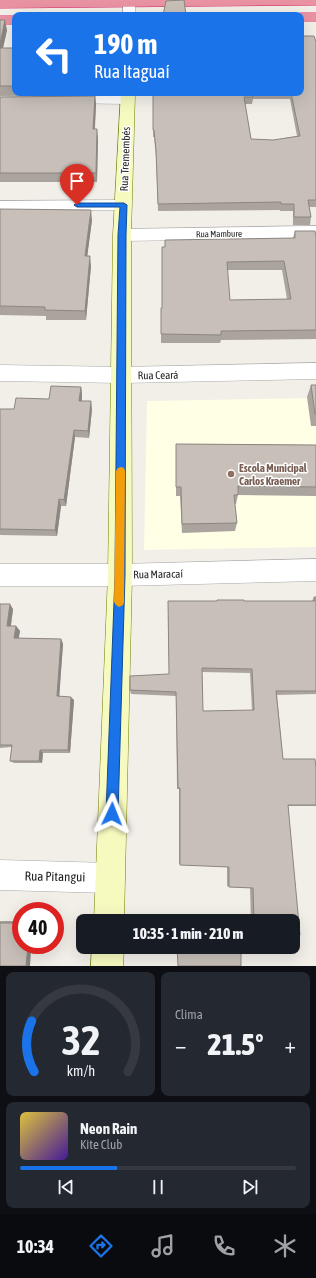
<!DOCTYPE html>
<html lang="pt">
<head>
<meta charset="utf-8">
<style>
	body { margin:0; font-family:"Asap Condensed",sans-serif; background:#242831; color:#f1f3f6; height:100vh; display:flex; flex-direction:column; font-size:15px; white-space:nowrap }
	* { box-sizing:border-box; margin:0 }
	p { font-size:13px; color:#9ea1a6 }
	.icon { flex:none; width:22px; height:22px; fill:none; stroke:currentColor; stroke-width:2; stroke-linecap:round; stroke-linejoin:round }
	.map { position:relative; height:966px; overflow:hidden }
	.sheet { display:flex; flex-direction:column; gap:6px; padding:6px; background:#0d0f14; flex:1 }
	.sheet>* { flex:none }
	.top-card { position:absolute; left:12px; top:12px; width:292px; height:84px; border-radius:8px; box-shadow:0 4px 16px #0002; background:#1a73e8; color:#fff; overflow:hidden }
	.speed { position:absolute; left:12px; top:902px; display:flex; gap:8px; font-size:20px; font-weight:700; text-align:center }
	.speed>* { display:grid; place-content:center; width:52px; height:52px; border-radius:50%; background:#171b24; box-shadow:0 4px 16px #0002; line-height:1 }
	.speed .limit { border:6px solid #d22; background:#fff; color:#111 }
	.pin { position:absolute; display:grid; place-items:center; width:34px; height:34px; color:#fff; margin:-41px -17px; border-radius:50% 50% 50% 0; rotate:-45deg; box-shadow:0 0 4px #0007 }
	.pin .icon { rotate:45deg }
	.me { position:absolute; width:44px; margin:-22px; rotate:2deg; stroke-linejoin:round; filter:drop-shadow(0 0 3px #0008) }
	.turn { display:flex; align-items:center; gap:14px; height:84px; padding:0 16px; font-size:18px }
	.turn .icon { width:52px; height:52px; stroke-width:2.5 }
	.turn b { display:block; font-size:28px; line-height:34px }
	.big { font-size:30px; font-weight:800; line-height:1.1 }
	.sheet .tile { flex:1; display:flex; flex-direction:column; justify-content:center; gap:6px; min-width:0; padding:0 14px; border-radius:8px; background:#242831 }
	.sheet .dial { align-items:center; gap:0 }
	.dial svg { height:104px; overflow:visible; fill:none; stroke:#363941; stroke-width:7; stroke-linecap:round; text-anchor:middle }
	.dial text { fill:#f1f3f6; stroke:none }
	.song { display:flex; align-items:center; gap:12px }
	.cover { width:48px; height:48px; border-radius:6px; background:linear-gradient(135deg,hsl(50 70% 55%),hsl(260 70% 35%)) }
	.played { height:4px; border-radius:2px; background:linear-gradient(90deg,#1a73e8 35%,#363941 35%) }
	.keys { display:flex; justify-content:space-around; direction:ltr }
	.heat { display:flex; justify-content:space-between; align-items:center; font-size:22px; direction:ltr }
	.sheet .tiles { flex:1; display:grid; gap:6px; grid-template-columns:1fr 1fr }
	.tile:last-child { grid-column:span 2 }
	.trip { position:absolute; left:76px; top:914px; width:224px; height:40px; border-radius:8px; background:#171b24; box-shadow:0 4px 16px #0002; font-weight:800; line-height:40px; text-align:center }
	.menu { display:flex; height:64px; justify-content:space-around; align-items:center; background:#090b0e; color:#9ea1a6 }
	.menu .icon { width:28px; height:28px }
	.menu .selected { color:#1a73e8 }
	.menu b { font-size:18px; color:#f1f3f6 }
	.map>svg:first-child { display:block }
	.education { fill:#ffffe5 }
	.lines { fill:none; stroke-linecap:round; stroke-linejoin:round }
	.street-casing { stroke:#a9a9a9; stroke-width:1 }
	.secondary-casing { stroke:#707d05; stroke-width:1 }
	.highway-casing { stroke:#dc2a67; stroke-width:1 }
	.street { fill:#fff; fill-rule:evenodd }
	.secondary { fill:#f7fabf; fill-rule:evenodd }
	.highway { fill:#e892a2; fill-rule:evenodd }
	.wall { fill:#aba49e; fill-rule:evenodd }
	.shaded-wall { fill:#8b8681 }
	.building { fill:#c7bfb8; stroke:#8b8681; fill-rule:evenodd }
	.route { fill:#1a73e8; stroke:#114b97 }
	.slow { fill:#f59e0b }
	.education-dot { fill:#8d6e63; stroke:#fff; stroke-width:1.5 }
	.labels { text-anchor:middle; stroke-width:3; stroke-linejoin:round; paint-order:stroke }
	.far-street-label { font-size:9px; fill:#222; stroke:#fff }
	.street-label { font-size:11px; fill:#222; stroke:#fff }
	.education-label { font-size:11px; font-weight:bold; fill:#785e54; stroke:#fff; text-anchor:start }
	.near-street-label { font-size:13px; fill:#222; stroke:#fff }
</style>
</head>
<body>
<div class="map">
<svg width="316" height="966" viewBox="0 0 316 966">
	<rect width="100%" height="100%" fill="#f2efe9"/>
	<!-- education -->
	<path class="education" d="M 316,398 L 316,547 L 144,550 L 147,401 Z"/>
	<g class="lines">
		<!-- street casing -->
		<g class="street-casing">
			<path id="street" d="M 123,0 L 135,0 L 135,15 L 123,15 Z
				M 65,96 L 128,96 L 133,97 L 135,100 L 133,103 L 128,104 L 60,103 L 58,100 L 60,97 Z
				M 124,200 L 130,201 L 132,205 L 130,209 L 124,210 L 0,211 L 0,201 Z
				M 316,226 L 316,238 L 122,241 L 116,239 L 113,235 L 116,231 L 122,229 Z
				M 316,363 L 316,379 L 122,383 L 0,381 L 0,365 L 122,367 Z
				M 316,559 L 316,581 L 120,586 L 0,586 L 0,564 L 120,564 Z
				M 0,860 L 110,863 L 121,867 L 125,878 L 121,889 L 110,893 L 0,890 Z"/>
		</g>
		<!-- secondary casing -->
		<g class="secondary-casing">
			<path id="secondary" d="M 121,93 L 135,93 L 131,235 L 132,575 L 124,921 L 94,921 L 108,575 L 113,235 Z
				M 92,947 L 124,947 L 123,966 L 91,966 Z"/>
		</g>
		<!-- highway casing -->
		<g class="highway-casing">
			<path id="highway" d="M 0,0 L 316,0 L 316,5 L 0,8 Z
				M 301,13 L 316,13 L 316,21 L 301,21 L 301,15 L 296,15 Z
				M 0,16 L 15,16 L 15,24 L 0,24 Z"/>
		</g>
		<!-- street -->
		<use href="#street" class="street"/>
		<!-- secondary -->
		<use href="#secondary" class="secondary"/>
		<!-- highway -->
		<use href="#highway" class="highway"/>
	</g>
	<!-- wall -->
	<path class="wall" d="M 0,20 L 7,30 L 3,48 L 15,48 L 15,93 L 97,93 L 97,95 L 0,96 Z
		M 316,42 L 316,207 L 309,207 L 311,217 L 310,225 L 293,225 L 293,211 L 280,211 L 280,210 L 158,211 L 156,157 L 154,137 L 153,137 L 153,93 L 301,93 ZM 253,99 L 290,99 L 297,136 L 273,140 L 251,139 L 245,104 L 252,104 Z
		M 95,96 L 96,105 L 95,129 L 98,138 L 97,182 L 0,182 L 0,97 Z
		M 0,209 L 92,220 L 87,256 L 91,266 L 86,320 L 46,320 L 46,316 L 0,315 Z
		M 295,231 L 316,237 L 316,339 L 221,340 L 220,343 L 161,343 L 161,308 L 162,308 L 162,247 L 293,238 ZM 227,270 L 282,270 L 287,299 L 230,300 Z
		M 311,385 L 316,385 L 316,426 L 311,426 L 307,397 Z
		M 81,387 L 82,394 L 82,401 L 92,409 L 89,438 L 75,437 L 66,506 L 61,506 L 57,536 L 0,535 L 0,409 L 14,409 L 49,399 Z
		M 176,444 L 316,445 L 316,496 L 238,495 L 236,504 L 235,504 L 237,523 L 235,531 L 182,533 L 180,496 L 176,496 Z
		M 314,597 L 316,597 L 316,694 L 277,695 L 283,759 L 316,768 L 316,806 L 288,806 L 293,921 L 251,921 L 250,888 L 229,887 L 227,886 L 227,867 L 179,864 L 179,789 L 177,789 L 176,696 L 131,694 L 130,690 L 169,674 L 168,601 L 217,601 L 217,600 L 244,601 L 312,601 ZM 202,672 L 250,673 L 252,711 L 203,711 Z
		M 0,604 L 13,609 L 11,626 L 16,626 L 20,631 L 18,638 L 61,639 L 63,644 L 59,696 L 74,700 L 70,753 L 43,753 L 42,763 L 14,763 L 10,761 L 12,747 L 0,748 Z
		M 0,921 L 21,921 L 21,945 L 31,945 L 30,966 L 0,966 Z"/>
	<!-- shaded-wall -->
	<path class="shaded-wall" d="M 5,20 L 7,30 L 1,57 L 0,51 L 0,44 Z
		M 95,96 L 96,105 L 94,139 L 93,129 Z
		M 97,129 L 98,138 L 97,182 L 96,173 Z
		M 91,210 L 92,220 L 86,266 L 85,256 Z
		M 90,256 L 91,266 L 86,320 L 85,311 Z
		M 81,387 L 82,394 L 81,408 L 79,401 Z
		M 91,401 L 92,409 L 89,438 L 88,431 Z
		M 74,430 L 75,437 L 66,506 L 64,500 Z
		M 59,499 L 61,506 L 57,536 L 55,530 Z
		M 10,604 L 13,609 L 10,631 L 7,626 Z
		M 16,626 L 20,631 L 18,643 L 14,638 Z
		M 61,639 L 63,644 L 59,700 L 57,696 Z
		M 71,697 L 74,700 L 70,753 L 68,750 Z
		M 40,750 L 43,753 L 42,763 L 39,761 Z
		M 28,945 L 31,945 L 30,966 L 26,966 Z"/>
	<!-- building -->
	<path class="building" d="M 184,0 L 186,15 L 163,15 L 166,1 Z
		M 0,20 L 5,20 L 0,44 Z
		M 301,36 L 314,36 L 316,42 L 316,200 L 308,200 L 311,217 L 294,217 L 294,204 L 281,204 L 281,202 L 158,204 L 156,150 L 154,130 L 153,130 L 153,93 L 252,93 L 253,97 L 244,97 L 251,139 L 273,140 L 300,136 L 291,93 L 301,93 Z
		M 0,48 L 15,48 L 15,86 L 0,86 Z
		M 95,96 L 93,129 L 97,129 L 96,173 L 0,173 L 0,97 Z
		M 0,209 L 91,210 L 85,256 L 90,256 L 85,311 L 45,310 L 45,307 L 0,306 Z
		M 295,231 L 315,231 L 316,237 L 316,330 L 221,331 L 221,335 L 161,334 L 161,308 L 162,308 L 162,247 L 165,247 L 165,240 L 295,238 ZM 284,261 L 291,299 L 230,300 L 227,262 Z
		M 311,385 L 316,385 L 316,414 L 315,414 Z
		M 51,386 L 81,387 L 79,401 L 91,401 L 88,431 L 74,430 L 64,500 L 59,499 L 55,530 L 0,529 L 0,409 L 14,409 L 16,398 L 49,399 Z
		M 176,444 L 316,445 L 316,487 L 238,486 L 238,495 L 234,495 L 237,523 L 182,524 L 181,487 L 176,487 Z
		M 314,597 L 316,597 L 316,691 L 276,691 L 283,759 L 315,759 L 316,768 L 316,805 L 288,805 L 300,935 L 293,935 L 293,921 L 254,921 L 253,888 L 229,887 L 229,867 L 180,865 L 180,788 L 178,788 L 176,692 L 130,690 L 130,676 L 169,674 L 168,601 L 217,601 L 217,600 L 244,600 L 244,601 L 315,601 ZM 202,668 L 252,669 L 254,710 L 203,711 Z
		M 0,604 L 10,604 L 7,626 L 16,626 L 14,638 L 61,639 L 57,696 L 71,697 L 68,750 L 40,750 L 39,761 L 10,761 L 12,745 L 0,745 Z
		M 0,923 L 21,923 L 21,945 L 28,945 L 26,966 L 0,966 Z
		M 177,947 L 241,947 L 241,966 L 178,966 Z"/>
	<!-- route -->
	<path class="route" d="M 124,203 L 127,205 L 126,235 L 125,575 L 118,814 L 116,818 L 112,820 L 108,818 L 106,814 L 115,575 L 118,235 L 120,207 L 77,207 L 74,205 L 77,203 Z"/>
	<!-- slow -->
	<path class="slow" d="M 121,467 L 124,468 L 125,471 L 124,602 L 123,605 L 119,607 L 116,605 L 114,602 L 116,471 L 118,468 Z"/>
	<!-- markers -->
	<circle class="education-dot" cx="231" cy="474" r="4"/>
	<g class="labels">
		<!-- far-street labels -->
		<g class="far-street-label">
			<text transform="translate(219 234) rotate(-1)" y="3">Rua Mambure</text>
		</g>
		<!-- street labels -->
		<g class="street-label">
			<text transform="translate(125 159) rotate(-88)" y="4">Rua Tremembés</text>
			<text transform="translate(158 375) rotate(-1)" y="4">Rua Ceará</text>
			<text transform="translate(158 574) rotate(-1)" y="4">Rua Maracaí</text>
		</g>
		<!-- education labels -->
		<g class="education-label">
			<text x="239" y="472">Escola Municipal<tspan x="239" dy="13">Carlos Kraemer</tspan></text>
		</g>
		<!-- near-street labels -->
		<g class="near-street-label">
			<text transform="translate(55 876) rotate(1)" y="5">Rua Pitangui</text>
		</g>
	</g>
</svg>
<div class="speed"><div class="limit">40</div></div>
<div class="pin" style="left:77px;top:205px;background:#d93025"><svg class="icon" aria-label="arrive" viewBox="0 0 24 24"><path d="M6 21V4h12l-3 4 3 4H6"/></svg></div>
<svg class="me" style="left:112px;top:814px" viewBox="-20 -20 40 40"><path d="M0-17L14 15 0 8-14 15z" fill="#1a73e8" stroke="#fff" stroke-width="4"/></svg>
<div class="trip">10:35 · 1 min · 210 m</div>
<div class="top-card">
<div class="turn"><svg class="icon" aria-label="left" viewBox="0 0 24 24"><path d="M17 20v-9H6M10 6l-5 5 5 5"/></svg><div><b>190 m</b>Rua Itaguaí</div></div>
</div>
</div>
<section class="sheet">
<div class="tiles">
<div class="tile dial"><svg viewBox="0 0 100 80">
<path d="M14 69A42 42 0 1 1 86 69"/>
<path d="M14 69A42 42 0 0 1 12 30" stroke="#1a73e8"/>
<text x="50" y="56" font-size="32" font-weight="700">32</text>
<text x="50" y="72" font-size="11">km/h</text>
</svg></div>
<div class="tile"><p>Clima</p>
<div class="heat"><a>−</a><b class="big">21.5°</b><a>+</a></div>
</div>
<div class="tile">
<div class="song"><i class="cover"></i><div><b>Neon Rain</b><p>Kite Club</p></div></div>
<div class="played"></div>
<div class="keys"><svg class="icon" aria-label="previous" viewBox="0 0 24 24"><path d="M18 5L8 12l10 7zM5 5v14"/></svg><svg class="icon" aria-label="pause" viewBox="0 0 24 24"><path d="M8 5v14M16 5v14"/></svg><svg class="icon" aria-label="next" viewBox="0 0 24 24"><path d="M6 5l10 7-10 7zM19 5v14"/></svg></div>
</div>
</div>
</section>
<nav class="menu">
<b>10:34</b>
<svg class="icon selected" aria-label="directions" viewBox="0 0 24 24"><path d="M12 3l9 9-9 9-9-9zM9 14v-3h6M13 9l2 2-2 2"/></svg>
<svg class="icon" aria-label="music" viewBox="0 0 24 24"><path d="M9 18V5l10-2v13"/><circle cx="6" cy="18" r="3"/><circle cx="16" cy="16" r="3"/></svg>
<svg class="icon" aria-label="phone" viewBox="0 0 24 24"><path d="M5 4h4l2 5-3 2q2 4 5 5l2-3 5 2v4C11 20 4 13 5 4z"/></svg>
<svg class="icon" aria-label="climate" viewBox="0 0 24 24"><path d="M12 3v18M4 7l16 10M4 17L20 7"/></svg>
</nav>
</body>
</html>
